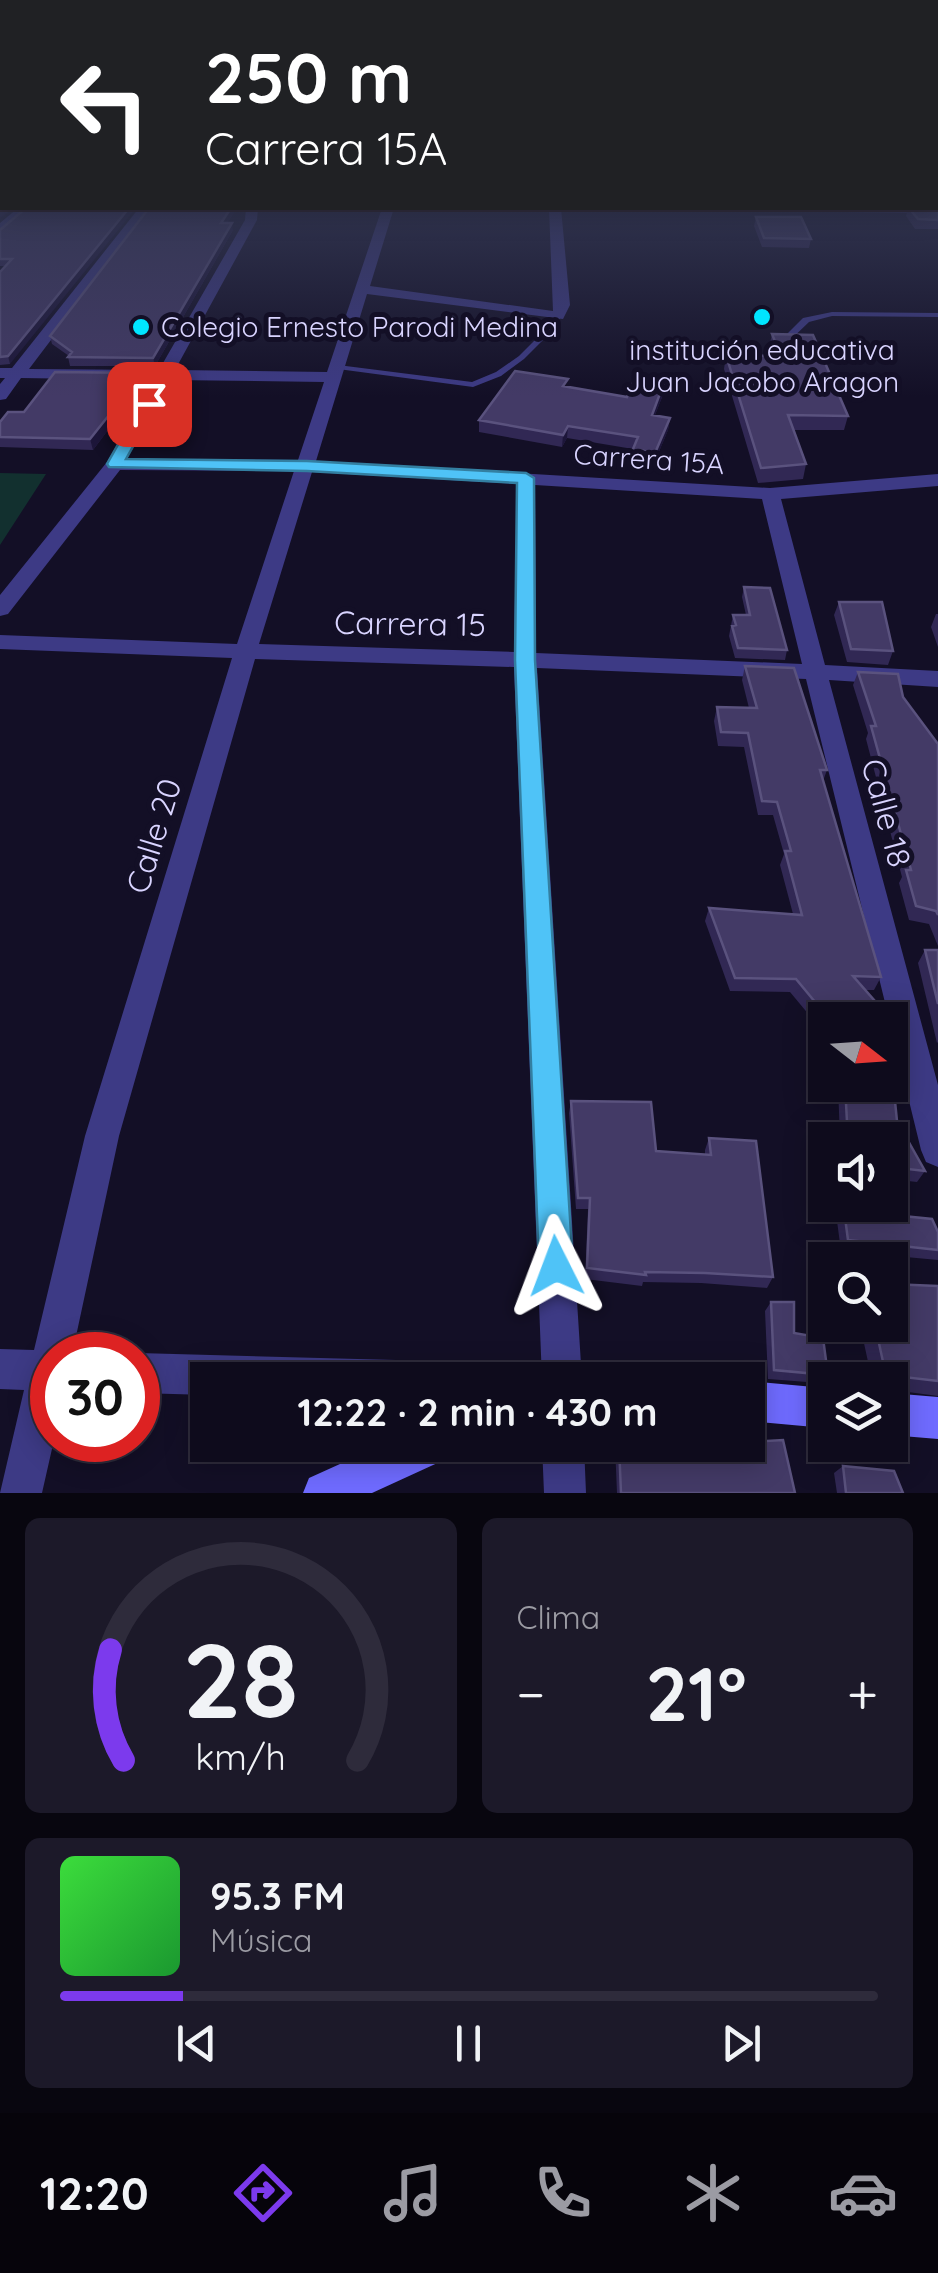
<!DOCTYPE html>
<html lang="es">
<head>
<meta charset="utf-8">
<style>
	body { margin:0; font-family:Quicksand,sans-serif; background:#1c1929; color:#f1f3f6; height:100vh; display:flex; flex-direction:column; font-size:38px; white-space:nowrap }
	* { box-sizing:border-box; margin:0 }
	p { font-size:32px; color:#9b9ba3 }
	.icon { flex:none; width:55px; height:55px; fill:none; stroke:currentColor; stroke-width:2; stroke-linecap:round; stroke-linejoin:round }
	.map { position:relative; height:1493px; overflow:hidden }
	.drawer { display:flex; flex-direction:column; gap:25px; padding:25px; background:#08060f; flex:1 }
	.drawer>* { flex:none }
	.banner { position:absolute; left:0px; top:0px; width:940px; height:210px; box-shadow:0 5px 25px #0003,0 0 0 2px #2e2b3b; background:#202124; color:#fff; overflow:hidden }
	.needle { width:65px; rotate:107deg }
	.tools { position:absolute; left:808px; top:1002px; display:grid; gap:20px }
	.tools a { display:grid; place-items:center; width:100px; height:100px; border-radius:0px; background:#0e0b1c; box-shadow:0 5px 25px #0003,0 0 0 2px #2e2b3b; font-size:50px }
	.speed { position:absolute; left:30px; top:1332px; display:flex; gap:20px; font-size:50px; font-weight:700; text-align:center }
	.speed>* { display:grid; place-content:center; width:130px; height:130px; border-radius:50%; background:#0e0b1c; box-shadow:0 5px 25px #0003,0 0 0 2px #2e2b3b; line-height:1 }
	.speed .limit { border:15px solid #d22; background:#fff; color:#111 }
	.pin { position:absolute; display:grid; place-items:center; width:85px; height:85px; color:#fff; margin:-42px; border-radius:20px; box-shadow:0 5px 15px #0006 }
	.me { position:absolute; width:110px; margin:-55px; rotate:357deg; stroke-linejoin:round; filter:drop-shadow(0 0 8px #0008) }
	.turn { display:flex; align-items:center; gap:35px; height:210px; padding:0 40px; font-size:45px }
	.turn .icon { width:130px; height:130px; stroke-width:2.5 }
	.turn b { display:block; font-size:70px; line-height:85px }
	.big { font-size:75px; font-weight:700; line-height:1.1 }
	.drawer .widget { flex:1; display:flex; flex-direction:column; justify-content:center; gap:15px; min-width:0; padding:0 35px; border-radius:15px; background:#1c1929 }
	.drawer .dial { align-items:center; gap:0 }
	.dial svg { height:260px; overflow:visible; fill:none; stroke:#2e2b3b; stroke-width:7; stroke-linecap:round; text-anchor:middle }
	.dial text { fill:#f1f3f6; stroke:none }
	.song { display:flex; align-items:center; gap:30px }
	.cover { width:120px; height:120px; border-radius:15px; background:linear-gradient(135deg,hsl(120 70% 55%),hsl(130 70% 35%)) }
	.played { height:10px; border-radius:5px; background:linear-gradient(90deg,#7c3aed 15%,#2e2b3b 15%) }
	.keys { display:flex; justify-content:space-around; direction:ltr }
	.heat { display:flex; justify-content:space-between; align-items:center; font-size:55px; direction:ltr }
	.drawer .tiles { flex:1; display:grid; gap:25px; grid-template-columns:1fr 1fr }
	.widget:last-child { grid-column:span 2 }
	.trip { position:absolute; left:190px; top:1362px; width:575px; height:100px; border-radius:0px; background:#0e0b1c; box-shadow:0 5px 25px #0003,0 0 0 2px #2e2b3b; font-weight:700; line-height:100px; text-align:center }
	.tabs { display:flex; height:160px; justify-content:space-around; align-items:center; background:#06040b; color:#9b9ba3 }
	.tabs .icon { width:70px; height:70px }
	.tabs .on { color:#7c3aed }
	.tabs b { font-size:45px; color:#f1f3f6 }
	.map>svg:first-child { display:block }
	.green { fill:#12302f }
	.lines { fill:none; stroke-linecap:round; stroke-linejoin:round }
	.lane { fill:#3d3a85; fill-rule:evenodd }
	.street { fill:#3d3a85; fill-rule:evenodd }
	.secondary { fill:#6f6bff; fill-rule:evenodd }
	.wall { fill:#312854 }
	.shaded-wall { fill:#1d163a }
	.building { fill:#433a66; stroke:#5a527e; stroke-width:2.5 }
	.route { fill:#4fc3f7; stroke:#337fa1; stroke-width:2.5 }
	.poi-dot { fill:#00e5ff; stroke:#130f26; stroke-width:4 }
	.labels { text-anchor:middle; stroke-width:10; stroke-linejoin:round; paint-order:stroke }
	.far-poi-label { font-size:28px; fill:#d9d4ff; stroke:#130f26; text-anchor:start }
	.far-street-label { font-size:28px; fill:#d9d4ff; stroke:#130f26 }
	.street-label { font-size:32px; fill:#d9d4ff; stroke:#130f26 }
</style>
</head>
<body>
<div class="map">
<svg width="938" height="1493" viewBox="0 0 938 1493">
	<rect width="100%" height="100%" fill="#130f26"/>
	<!-- green -->
	<path class="green" d="M 0,473 L 46,474 L 0,545 Z"/>
	<g class="lines">
		<!-- lane -->
		<path class="lane" d="M 832,312 L 938,313 L 938,317 L 832,316 L 809,322 L 784,346 L 777,344 L 803,318 Z
			M 555,314 L 562,316 L 544,339 L 524,359 L 501,376 L 473,387 L 338,369 L 334,367 L 338,365 L 472,382 L 496,372 L 519,356 L 539,336 Z"/>
		<!-- street -->
		<path class="street" d="M 938,205 L 938,213 L 845,212 L 839,208 Z
			M 18,208 L 31,208 L 0,234 L 0,223 Z
			M 139,208 L 151,208 L 29,369 L 159,370 L 245,220 L 246,208 L 258,208 L 257,220 L 175,370 L 327,372 L 382,208 L 394,208 L 370,286 L 553,311 L 549,208 L 561,208 L 570,305 L 563,319 L 367,294 L 316,461 L 770,488 L 938,474 L 938,486 L 781,499 L 825,665 L 938,671 L 938,687 L 829,680 L 938,1085 L 938,1167 L 926,1162 L 921,1150 L 806,679 L 537,668 L 582,1380 L 542,1380 L 514,667 L 255,659 L 119,1136 L 72,1355 L 52,1355 L 54,1440 L 42,1493 L 0,1493 L 24,1390 L 0,1389 L 0,1349 L 34,1350 L 85,1136 L 232,658 L 0,649 L 0,635 L 237,644 L 294,471 L 120,470 L 8,614 L 0,616 L 0,595 L 107,462 L 154,380 L 21,378 L 6,399 L 0,400 L 0,384 L 5,378 L 0,378 L 0,368 L 12,368 ZM 170,380 L 324,382 L 298,460 L 127,459 ZM 312,472 L 517,484 L 514,652 L 259,644 ZM 535,485 L 762,499 L 802,664 L 536,653 Z
			M 138,1353 L 396,1360 L 410,1366 L 416,1380 L 208,1380 L 208,1395 L 138,1393 L 138,1355 L 133,1355 Z
			M 542,1445 L 584,1445 L 586,1493 L 544,1493 Z"/>
		<!-- secondary -->
		<path class="secondary" d="M 748,1381 L 825,1388 L 825,1428 L 748,1421 Z
			M 890,1393 L 938,1397 L 938,1439 L 890,1435 Z
			M 382,1445 L 450,1445 L 444,1460 L 372,1493 L 303,1493 L 309,1478 Z"/>
	</g>
	<!-- wall -->
	<path class="wall" d="M 938,206 L 938,229 L 915,229 L 906,216 L 908,208 Z
		M 26,208 L 10,364 L 0,365 L 0,272 L 5,266 L 0,266 L 0,230 Z
		M 149,208 L 237,208 L 227,223 L 233,230 L 155,366 L 70,366 L 68,357 L 69,356 L 52,344 L 50,336 Z
		M 756,217 L 811,239 L 809,248 L 762,247 L 754,226 Z
		M 772,334 L 848,416 L 844,430 L 793,430 L 806,464 L 803,479 L 758,483 L 724,369 L 726,355 L 772,356 L 769,348 Z
		M 142,373 L 144,384 L 129,408 L 123,410 L 93,450 L 0,447 L 0,422 L 24,412 Z
		M 567,387 L 627,397 L 664,392 L 655,415 L 670,418 L 668,430 L 653,466 L 631,462 L 633,449 L 567,438 L 562,447 L 479,432 L 479,420 Z
		M 744,587 L 787,650 L 785,660 L 735,658 L 729,636 L 733,615 L 746,615 L 742,597 Z
		M 839,602 L 893,651 L 888,665 L 847,662 L 834,615 Z
		M 936,614 L 938,614 L 938,647 L 931,627 Z
		M 745,666 L 827,770 L 823,781 L 881,977 L 874,990 L 865,990 L 881,1008 L 875,1020 L 825,1020 L 825,1034 L 790,992 L 730,991 L 705,921 L 709,908 L 793,914 L 780,865 L 784,854 L 773,815 L 758,815 L 744,747 L 718,746 L 714,721 L 717,707 L 749,708 L 742,680 Z
		M 858,672 L 903,697 L 938,744 L 938,946 L 929,924 L 909,920 L 899,883 L 902,877 L 866,739 L 868,733 L 853,685 Z
		M 925,950 L 938,950 L 938,1042 L 937,1043 L 918,963 Z
		M 838,1085 L 890,1085 L 897,1121 L 925,1171 L 917,1182 L 890,1179 L 890,1140 L 840,1140 Z
		M 571,1101 L 656,1151 L 705,1154 L 705,1150 L 709,1138 L 773,1277 L 767,1288 L 701,1283 L 643,1282 L 642,1286 L 585,1279 L 588,1209 L 576,1209 L 569,1113 Z
		M 844,1210 L 938,1232 L 938,1260 L 841,1251 L 837,1221 Z
		M 938,1286 L 938,1396 L 893,1390 L 890,1393 L 890,1380 L 872,1380 L 860,1325 L 890,1325 Z
		M 771,1302 L 794,1333 L 828,1375 L 820,1383 L 768,1379 L 765,1311 Z
		M 615,1445 L 748,1445 L 795,1493 L 617,1493 Z
		M 843,1466 L 903,1493 L 837,1493 L 834,1473 Z"/>
	<!-- shaded-wall -->
	<path class="shaded-wall" d="M 3,208 L 14,208 L 0,218 L 0,210 Z
		M 129,208 L 136,208 L 10,364 L 8,356 Z
		M 231,208 L 237,208 L 223,230 L 221,223 Z
		M 232,223 L 233,230 L 155,366 L 153,358 Z
		M 142,373 L 144,384 L 129,408 L 123,410 L 93,450 L 90,439 Z
		M 665,380 L 664,392 L 650,427 L 652,415 Z
		M 670,418 L 668,430 L 653,466 L 655,453 Z
		M 568,426 L 567,438 L 562,447 L 563,435 Z
		M 881,1008 L 875,1020 L 860,1020 Z"/>
	<!-- building -->
	<path class="building" d="M 2,188 L 3,208 L 0,210 L 0,193 Z
		M 938,206 L 938,220 L 918,219 L 909,208 Z
		M 26,208 L 129,208 L 8,356 L 0,357 L 0,272 L 12,259 L 0,259 L 0,230 Z
		M 149,208 L 231,208 L 221,223 L 232,223 L 153,358 L 68,357 L 72,352 L 50,336 Z
		M 756,217 L 801,217 L 811,239 L 764,238 Z
		M 772,334 L 813,335 L 848,416 L 788,415 L 806,464 L 761,468 L 726,355 L 781,356 Z
		M 515,371 L 568,379 L 563,386 L 627,397 L 636,376 L 665,380 L 652,415 L 670,418 L 655,453 L 633,449 L 638,437 L 568,426 L 563,435 L 479,420 Z
		M 55,372 L 142,373 L 127,397 L 121,400 L 90,439 L 0,437 L 0,422 L 8,412 L 24,412 Z
		M 744,587 L 770,588 L 787,650 L 738,648 L 732,626 L 736,625 L 733,615 L 750,615 Z
		M 839,602 L 882,602 L 893,651 L 851,649 Z
		M 745,666 L 794,668 L 827,770 L 820,770 L 881,977 L 853,976 L 881,1008 L 860,1020 L 830,1020 L 796,979 L 735,978 L 709,908 L 802,915 L 785,851 L 791,851 L 777,802 L 762,801 L 748,733 L 721,732 L 717,707 L 757,708 Z
		M 858,672 L 898,674 L 903,697 L 938,744 L 938,915 L 936,911 L 916,906 L 906,870 L 911,870 L 871,726 L 876,726 Z
		M 925,950 L 938,950 L 938,1004 Z
		M 890,1072 L 892,1072 L 897,1121 L 925,1171 L 890,1167 L 890,1140 L 848,1140 L 845,1085 L 890,1085 Z
		M 571,1101 L 651,1102 L 656,1151 L 711,1155 L 709,1138 L 756,1141 L 773,1277 L 705,1273 L 645,1272 L 646,1275 L 587,1268 L 590,1198 L 578,1198 Z
		M 844,1210 L 932,1219 L 938,1232 L 938,1250 L 848,1240 Z
		M 890,1284 L 938,1286 L 938,1381 L 904,1377 L 900,1384 L 890,1383 L 890,1380 L 887,1380 L 875,1325 L 890,1325 Z
		M 771,1302 L 794,1302 L 794,1333 L 823,1338 L 828,1375 L 774,1370 Z
		M 783,1440 L 795,1493 L 621,1493 L 619,1445 L 748,1445 L 748,1442 Z
		M 843,1466 L 894,1471 L 903,1493 L 846,1493 Z"/>
	<!-- sky -->
	<linearGradient id="sky" x2="0" y2="1"><stop stop-color="#0a0815"/><stop offset="0.47" stop-color="#333752"/><stop offset="1" stop-color="#333752" stop-opacity="0"/></linearGradient>
	<rect width="938" height="397" fill="url(#sky)"/>
	<!-- route -->
	<path class="route" d="M 149,399 L 157,404 L 126,459 L 307,461 L 526,473 L 534,478 L 535,660 L 573,1266 L 568,1278 L 556,1283 L 544,1278 L 539,1266 L 515,660 L 517,483 L 307,471 L 109,467 L 107,464 L 141,404 Z"/>
	<!-- markers -->
	<g class="poi-dot">
		<circle cx="762" cy="317" r="10"/>
		<circle cx="141" cy="327" r="10"/>
	</g>
	<g class="labels">
		<!-- far-poi labels -->
		<g class="far-poi-label">
			<text x="161" y="337">Colegio Ernesto Parodi Medina</text>
			<text x="762" y="360" text-anchor="middle">institución educativa<tspan x="762" dy="32">Juan Jacobo Aragon</tspan></text>
		</g>
		<!-- far-street labels -->
		<g class="far-street-label">
			<text transform="translate(649 459) rotate(4)" y="10">Carrera 15A</text>
		</g>
		<!-- street labels -->
		<g class="street-label">
			<text transform="translate(410 624) rotate(1)" y="11">Carrera 15</text>
			<text transform="translate(886 813) rotate(75)" y="11">Calle 18</text>
			<text transform="translate(154 836) rotate(-73)" y="11">Calle 20</text>
		</g>
	</g>
</svg>
<div class="tools">
<a><svg class="needle" viewBox="-14 -14 28 28"><path d="M0-13l5 13h-10z" fill="#e53935"/><path d="M0 13l5-13h-10z" fill="#9b9ba3"/></svg></a>
<a><svg class="icon" aria-label="sound" viewBox="0 0 24 24"><path d="M4 9h4l5-4v14l-5-4H4zM17 9q2 3 0 6"/></svg></a>
<a><svg class="icon" aria-label="search" viewBox="0 0 24 24"><circle cx="10" cy="10" r="6"/><path d="M15 15l6 6"/></svg></a>
<a><svg class="icon" aria-label="layers" viewBox="0 0 24 24"><path d="M12 4l9 5-9 5-9-5zM3 14l9 5 9-5"/></svg></a>
</div>
<div class="speed"><div class="limit">30</div></div>
<div class="pin" style="left:149px;top:404px;background:#d93025"><svg class="icon" aria-label="arrive" viewBox="0 0 24 24"><path d="M6 21V4h12l-3 4 3 4H6"/></svg></div>
<svg class="me" style="left:556px;top:1266px" viewBox="-20 -20 40 40"><path d="M0-17L14 15 0 8-14 15z" fill="#4fc3f7" stroke="#fff" stroke-width="4"/></svg>
<div class="trip">12:22 · 2 min · 430 m</div>
<div class="banner">
<div class="turn"><svg class="icon" aria-label="left" viewBox="0 0 24 24"><path d="M17 20v-9H6M10 6l-5 5 5 5"/></svg><div><b>250 m</b>Carrera 15A</div></div>
</div>
</div>
<section class="drawer">
<div class="tiles">
<div class="widget dial"><svg viewBox="0 0 100 80">
<path d="M14 69A42 42 0 1 1 86 69"/>
<path d="M14 69A42 42 0 0 1 10 35" stroke="#7c3aed"/>
<text x="50" y="56" font-size="32" font-weight="700">28</text>
<text x="50" y="72" font-size="11">km/h</text>
</svg></div>
<div class="widget"><p>Clima</p>
<div class="heat"><a>−</a><b class="big">21°</b><a>+</a></div>
</div>
<div class="widget">
<div class="song"><i class="cover"></i><div><b>95.3 FM</b><p>Música</p></div></div>
<div class="played"></div>
<div class="keys"><svg class="icon" aria-label="previous" viewBox="0 0 24 24"><path d="M18 5L8 12l10 7zM5 5v14"/></svg><svg class="icon" aria-label="pause" viewBox="0 0 24 24"><path d="M8 5v14M16 5v14"/></svg><svg class="icon" aria-label="next" viewBox="0 0 24 24"><path d="M6 5l10 7-10 7zM19 5v14"/></svg></div>
</div>
</div>
</section>
<nav class="tabs">
<b>12:20</b>
<svg class="icon on" aria-label="directions" viewBox="0 0 24 24"><path d="M12 3l9 9-9 9-9-9zM9 14v-3h6M13 9l2 2-2 2"/></svg>
<svg class="icon" aria-label="music" viewBox="0 0 24 24"><path d="M9 18V5l10-2v13"/><circle cx="6" cy="18" r="3"/><circle cx="16" cy="16" r="3"/></svg>
<svg class="icon" aria-label="phone" viewBox="0 0 24 24"><path d="M5 4h4l2 5-3 2q2 4 5 5l2-3 5 2v4C11 20 4 13 5 4z"/></svg>
<svg class="icon" aria-label="climate" viewBox="0 0 24 24"><path d="M12 3v18M4 7l16 10M4 17L20 7"/></svg>
<svg class="icon" aria-label="car" viewBox="0 0 24 24"><path d="M5 17H2v-5l4-1 3-4h7l3 4 3 1v5h-3M9 17h6M6 11h13"/><circle cx="7" cy="17" r="2"/><circle cx="17" cy="17" r="2"/></svg>
</nav>
</body>
</html>
